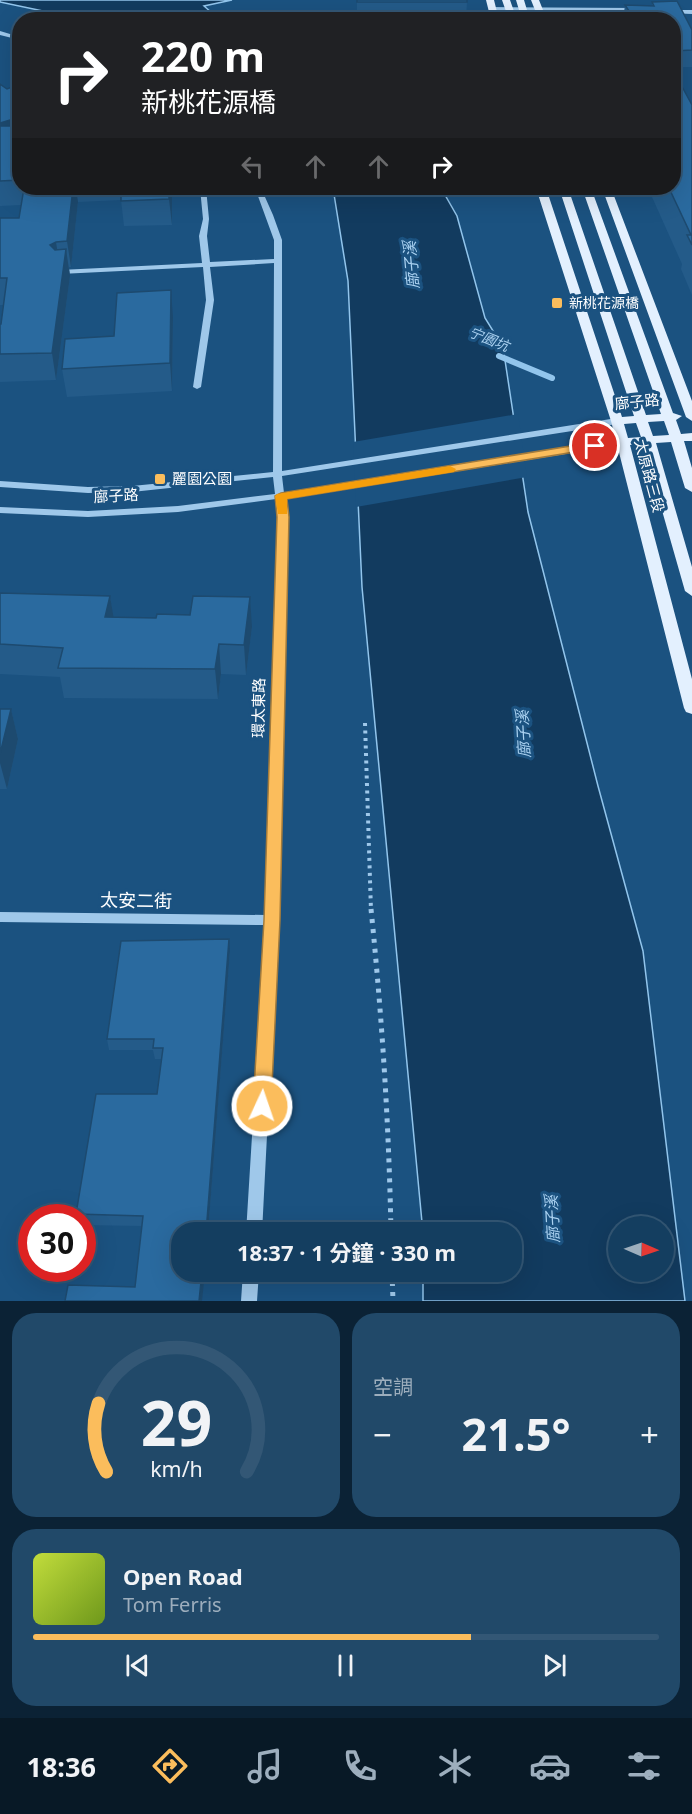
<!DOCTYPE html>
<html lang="zh-TW">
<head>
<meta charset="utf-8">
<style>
	body { margin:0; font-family:"Noto Sans","Noto Sans TC",sans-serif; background:#214969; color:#f1f3f6; height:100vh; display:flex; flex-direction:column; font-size:22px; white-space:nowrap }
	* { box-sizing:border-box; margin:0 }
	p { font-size:20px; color:#9daebd }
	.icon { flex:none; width:33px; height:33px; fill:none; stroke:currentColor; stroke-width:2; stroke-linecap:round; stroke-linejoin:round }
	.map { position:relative; height:1301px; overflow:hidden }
	.panel { display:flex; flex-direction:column; gap:12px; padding:12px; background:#0b2235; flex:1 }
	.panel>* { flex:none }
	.top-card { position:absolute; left:12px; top:12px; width:669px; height:183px; border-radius:24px; box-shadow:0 6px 24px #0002,0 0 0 2px #335775; background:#202124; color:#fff; overflow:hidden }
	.needle { width:39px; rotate:92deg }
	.fabs { position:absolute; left:608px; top:1216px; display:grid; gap:12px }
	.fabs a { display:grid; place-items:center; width:66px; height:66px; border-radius:50%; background:#143e60; box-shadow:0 6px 24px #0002,0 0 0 2px #335775; font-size:30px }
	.speed { position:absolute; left:18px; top:1204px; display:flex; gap:12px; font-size:30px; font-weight:700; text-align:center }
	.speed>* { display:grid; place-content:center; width:78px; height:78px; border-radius:50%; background:#143e60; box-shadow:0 6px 24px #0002,0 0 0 2px #335775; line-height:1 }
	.speed .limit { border:9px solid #d22; background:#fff; color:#111 }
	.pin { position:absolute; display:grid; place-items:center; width:51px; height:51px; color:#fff; margin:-26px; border:3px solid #fff; border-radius:50%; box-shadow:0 2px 6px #0007 }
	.me { position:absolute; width:66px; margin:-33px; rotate:3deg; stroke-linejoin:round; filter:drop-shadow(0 0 4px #0008) }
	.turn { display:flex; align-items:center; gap:21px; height:126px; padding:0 30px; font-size:27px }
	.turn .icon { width:78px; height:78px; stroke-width:2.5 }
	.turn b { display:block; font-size:42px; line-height:51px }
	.lanes { display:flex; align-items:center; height:57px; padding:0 30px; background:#0003; justify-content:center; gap:30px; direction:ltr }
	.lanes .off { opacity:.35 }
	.big { font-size:45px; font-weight:700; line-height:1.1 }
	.panel .widget { flex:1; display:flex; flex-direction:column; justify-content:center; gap:9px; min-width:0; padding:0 21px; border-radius:24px; background:#214969 }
	.panel .dial { align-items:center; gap:0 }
	.dial svg { height:156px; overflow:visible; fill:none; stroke:#335775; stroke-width:7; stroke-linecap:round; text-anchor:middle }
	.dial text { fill:#f1f3f6; stroke:none }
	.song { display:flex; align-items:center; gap:18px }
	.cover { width:72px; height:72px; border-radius:9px; background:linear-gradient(135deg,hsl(70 70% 55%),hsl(80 70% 35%)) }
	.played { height:6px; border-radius:3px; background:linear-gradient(90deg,#fbbd5c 70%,#335775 70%) }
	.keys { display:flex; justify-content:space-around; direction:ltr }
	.heat { display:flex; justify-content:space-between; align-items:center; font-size:33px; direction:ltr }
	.panel .tiles { flex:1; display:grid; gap:12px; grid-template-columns:1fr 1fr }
	.widget:last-child { grid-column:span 2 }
	.trip { position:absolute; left:171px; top:1222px; width:351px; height:60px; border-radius:24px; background:#143e60; box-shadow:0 6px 24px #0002,0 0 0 2px #335775; font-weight:700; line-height:60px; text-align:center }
	.menu { display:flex; height:96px; justify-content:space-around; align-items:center; background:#081926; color:#9daebd }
	.menu .icon { width:42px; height:42px }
	.menu .on { color:#fbbd5c }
	.menu b { font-size:27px; color:#f1f3f6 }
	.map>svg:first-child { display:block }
	.water { fill:#123b5f; stroke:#92c5ec; stroke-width:1.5; fill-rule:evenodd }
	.pier { fill:#1b5280 }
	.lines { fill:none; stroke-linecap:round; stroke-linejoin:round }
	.stream { stroke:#92c5ec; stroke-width:6 }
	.path-far1 { stroke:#9fc8ea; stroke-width:4; stroke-dasharray:3 4.5; stroke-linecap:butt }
	.path { stroke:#9fc8ea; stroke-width:5; stroke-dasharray:4 6; stroke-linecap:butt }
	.minor { fill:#9fc8ea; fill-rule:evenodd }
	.major { fill:#e3f0fe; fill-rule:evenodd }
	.wall { fill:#245b89 }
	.shaded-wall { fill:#1d4a6f }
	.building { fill:#2a6a9f; stroke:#1d4a6f; stroke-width:1.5 }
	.route { fill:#fbbd5c; stroke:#a37b3c; stroke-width:1.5 }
	.slow { fill:#f59e0b }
	.poi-dot { fill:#fbbd5c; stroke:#1b5280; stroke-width:2 }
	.labels { text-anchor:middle; stroke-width:6; stroke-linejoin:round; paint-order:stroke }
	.far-poi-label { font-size:14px; fill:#fff; stroke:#1b5280; text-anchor:start }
	.far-water-label { font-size:14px; font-style:italic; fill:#abd2f1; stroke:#1b5280 }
	.street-label { font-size:15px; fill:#fff; stroke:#1b5280 }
	.poi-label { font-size:15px; fill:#fff; stroke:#1b5280; text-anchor:start }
	.water-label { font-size:16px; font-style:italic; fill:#abd2f1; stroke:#1b5280 }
	.near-street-label { font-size:18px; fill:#fff; stroke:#1b5280 }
</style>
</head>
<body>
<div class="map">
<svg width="692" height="1301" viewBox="0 0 692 1301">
	<rect width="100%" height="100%" fill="#1b5280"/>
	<!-- water -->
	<path class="water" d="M 0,0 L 232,0 L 204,6 L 220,20 L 81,19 L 0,2 Z
		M 333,188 L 441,188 L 457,216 L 485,318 L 503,347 L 528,512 L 598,786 L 643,951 L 685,1301 L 423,1301 L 423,1272 L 512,1272 L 512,1233 L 423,1233 L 362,587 L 348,281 ZM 618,1227 L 663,1227 L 663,1272 L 618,1272 Z"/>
	<!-- pier -->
	<path class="pier" d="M 518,414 L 527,477 L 356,507 L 353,442 Z"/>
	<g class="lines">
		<!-- stream -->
		<path class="stream" d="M 499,356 L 552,378"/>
		<!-- path-far1 -->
		<path class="path-far1" d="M 365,723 L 371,911"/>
		<!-- path -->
		<path class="path" d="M 371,909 C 382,1017 389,1125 391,1233
			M 392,1272 L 393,1301"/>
		<!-- minor -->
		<path class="minor" d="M 489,7 L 638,8 L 641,10 L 638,12 L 491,10 Z
			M 666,10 L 692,10 L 692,14 L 668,13 Z
			M 0,31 L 20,37 L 20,40 L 0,35 Z
			M 200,188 L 206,188 L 209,219 L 207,236 L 210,262 L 274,259 L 274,240 L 255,188 L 261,188 L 273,215 L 282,240 L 282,471 L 617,418 L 621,421 L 617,424 L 282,476 L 284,493 L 623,439 L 627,442 L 623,445 L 285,498 L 288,517 L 278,920 L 262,1233 L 246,1233 L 265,925 L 0,922 L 0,912 L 266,915 L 278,517 L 276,499 L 178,512 L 88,517 L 0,513 L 0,507 L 88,511 L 178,506 L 275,494 L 273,477 L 132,492 L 88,493 L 0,487 L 0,481 L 88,487 L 132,486 L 273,472 L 274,263 L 210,267 L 214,300 L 201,387 L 197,389 L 193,387 L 206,300 L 203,267 L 60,274 L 56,272 L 60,270 L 202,263 L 199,236 L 203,219 Z
			M 243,1272 L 259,1272 L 257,1301 L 241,1301 Z"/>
		<!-- major -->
		<path class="major" d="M 486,0 L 494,0 L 499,20 L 491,20 Z
			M 502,0 L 510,0 L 517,20 L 509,20 Z
			M 516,0 L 524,0 L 530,20 L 522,20 Z
			M 531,0 L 539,0 L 547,20 L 539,20 Z
			M 536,188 L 546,188 L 622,417 L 634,416 L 559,188 L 568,188 L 646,415 L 661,414 L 582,188 L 591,188 L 673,413 L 682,416 L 676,420 L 681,434 L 692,433 L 692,441 L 684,441 L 692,468 L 692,492 L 685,488 L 671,442 L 656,443 L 692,567 L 692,596 L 685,591 L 643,444 L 630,445 L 692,679 L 692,714 L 686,712 L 684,708 L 611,421 ZM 664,421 L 669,435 L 653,436 L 648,422 ZM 636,423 L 641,437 L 628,438 L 624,424 Z
			M 602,188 L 611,188 L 692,401 L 692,421 L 686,417 Z"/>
	</g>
	<!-- wall -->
	<path class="wall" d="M 357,0 L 467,2 L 466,18 L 357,18 Z
		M 652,2 L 692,30 L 692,67 L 674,67 L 674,20 L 623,20 L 625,5 L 652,6 Z
		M 0,84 L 7,89 L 20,84 L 20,188 L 172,188 L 172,225 L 124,226 L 121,200 L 78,202 L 71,267 L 69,267 L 70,276 L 56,380 L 0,382 L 0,324 L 1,324 L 3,305 L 0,305 L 0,218 L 19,218 L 21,205 L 0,206 Z
		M 692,105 L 692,295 L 681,269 L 682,264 L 648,188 L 674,188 Z
		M 173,317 L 172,391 L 67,397 L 62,369 L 114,336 Z
		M 0,593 L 110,596 L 113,617 L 252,627 L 246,675 L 221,674 L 218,699 L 64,698 L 60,677 L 0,674 Z
		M 0,709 L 11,709 L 18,739 L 7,789 L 0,789 Z
		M 230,951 L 208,1233 L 182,1233 L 205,1272 L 135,1287 L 142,1226 L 82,1225 L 82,1218 L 77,1218 L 76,1214 L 157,1094 L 161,1059 L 155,1059 L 153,1050 L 109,1050 L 107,1039 Z"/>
	<!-- shaded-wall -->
	<path class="shaded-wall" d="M 20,117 L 20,142 L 0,148 L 0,123 Z
		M 73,188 L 76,188 L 78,202 L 71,267 L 67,241 Z
		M 169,188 L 172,188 L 172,225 L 169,199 Z
		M 56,242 L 60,268 L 50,245 Z
		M 66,249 L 70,276 L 56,380 L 52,353 Z
		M 171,290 L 173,317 L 172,391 L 170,363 Z
		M 110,596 L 115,626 L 105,617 Z
		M 250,597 L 252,627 L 246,675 L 244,645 Z
		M 219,644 L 221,674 L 218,699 L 215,669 Z
		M 11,709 L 18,739 L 7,789 L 0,763 L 0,754 Z
		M 229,939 L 230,951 L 208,1233 L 206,1233 Z
		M 202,1272 L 205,1272 L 202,1301 L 199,1301 Z"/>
	<!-- building -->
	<path class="building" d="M 357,0 L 467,0 L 467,2 L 357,2 Z
		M 677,1 L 692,30 L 692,50 L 674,51 L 674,20 L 635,20 L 625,5 L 654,6 L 652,2 Z
		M 674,72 L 692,105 L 692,245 L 687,235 L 691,235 L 669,188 L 674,188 Z
		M 0,84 L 7,89 L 20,84 L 20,117 L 0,123 Z
		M 0,126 L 20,126 L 20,180 L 0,181 Z
		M 24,188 L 73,188 L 67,241 L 56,242 L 50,245 L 55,250 L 66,249 L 52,353 L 0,354 L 0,324 L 1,324 L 7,278 L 0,278 L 0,218 L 19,218 Z
		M 121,188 L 169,188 L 169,199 L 121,201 Z
		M 171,290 L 170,363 L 62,369 L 65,339 L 114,336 L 117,293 Z
		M 0,593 L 110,596 L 105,617 L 156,618 L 157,614 L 190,615 L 193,596 L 250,597 L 244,645 L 219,644 L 215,669 L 58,668 L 63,648 L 0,644 Z
		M 0,709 L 11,709 L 0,754 Z
		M 229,939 L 206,1233 L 182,1233 L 182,1272 L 202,1272 L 199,1301 L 65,1301 L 68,1285 L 135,1287 L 143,1216 L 76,1214 L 96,1094 L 157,1094 L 163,1048 L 153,1048 L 154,1039 L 107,1039 L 121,941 Z"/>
	<!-- route -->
	<path class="route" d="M 595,442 L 599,443 L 599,448 L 287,499 L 289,517 L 280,920 L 271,1106 L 268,1112 L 262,1115 L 255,1112 L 253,1106 L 264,920 L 277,517 L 275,496 L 281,493 Z"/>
	<!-- slow -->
	<path class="slow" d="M 450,466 L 456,469 L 454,472 L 287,499 L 287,514 L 278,514 L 275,496 L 277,494 Z"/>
	<!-- markers -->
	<g class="poi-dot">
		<rect x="551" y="297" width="12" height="12" rx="3"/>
		<rect x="154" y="473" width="12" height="12" rx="3"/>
	</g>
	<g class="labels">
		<!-- far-poi labels -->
		<g class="far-poi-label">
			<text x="569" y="308">新桃花源橋</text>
		</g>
		<!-- far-water labels -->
		<g class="far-water-label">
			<text transform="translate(489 339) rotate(22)" y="5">宁園坑</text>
		</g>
		<!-- street labels -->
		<g class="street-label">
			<text transform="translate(637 402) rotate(-6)" y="5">廍子路</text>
			<text transform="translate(649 476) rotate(75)" y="5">太原路三段</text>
			<text transform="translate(116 496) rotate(-3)" y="5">廍子路</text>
			<text transform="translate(259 708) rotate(-89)" y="5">環太東路</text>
		</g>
		<!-- poi labels -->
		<g class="poi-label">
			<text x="172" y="484">麗園公園</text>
		</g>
		<!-- water labels -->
		<g class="water-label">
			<text transform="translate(411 265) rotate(-95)" y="6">廍子溪</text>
			<text transform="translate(523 734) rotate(-93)" y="6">廍子溪</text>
			<text transform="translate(552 1219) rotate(-93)" y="6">廍子溪</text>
		</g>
		<!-- near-street labels -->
		<g class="near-street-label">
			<text transform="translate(136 901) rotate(1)" y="6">太安二街</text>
		</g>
	</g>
</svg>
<div class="fabs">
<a><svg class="needle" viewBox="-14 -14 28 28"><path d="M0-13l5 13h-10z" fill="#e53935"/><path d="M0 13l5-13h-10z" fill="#9daebd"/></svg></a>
</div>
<div class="speed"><div class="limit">30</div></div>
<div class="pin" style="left:595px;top:446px;background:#d93025"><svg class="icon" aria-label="arrive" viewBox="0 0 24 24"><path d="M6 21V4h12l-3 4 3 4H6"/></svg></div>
<svg class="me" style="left:262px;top:1106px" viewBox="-20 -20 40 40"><circle r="17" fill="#fbbd5c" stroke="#fff" stroke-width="3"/><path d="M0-11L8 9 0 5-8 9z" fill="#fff"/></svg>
<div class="trip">18:37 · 1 分鐘 · 330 m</div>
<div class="top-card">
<div class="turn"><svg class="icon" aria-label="right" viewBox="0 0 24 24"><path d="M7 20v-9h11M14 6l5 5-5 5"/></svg><div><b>220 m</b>新桃花源橋</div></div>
<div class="lanes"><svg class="icon off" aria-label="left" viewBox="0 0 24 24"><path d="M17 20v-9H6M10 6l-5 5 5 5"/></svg><svg class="icon off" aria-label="ahead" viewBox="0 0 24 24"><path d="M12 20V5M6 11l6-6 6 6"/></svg><svg class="icon off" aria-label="ahead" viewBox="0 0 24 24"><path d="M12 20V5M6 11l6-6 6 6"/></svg><svg class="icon" aria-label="right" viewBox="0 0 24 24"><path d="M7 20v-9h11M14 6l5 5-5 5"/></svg></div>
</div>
</div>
<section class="panel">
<div class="tiles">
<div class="widget dial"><svg viewBox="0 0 100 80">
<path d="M14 69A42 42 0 1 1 86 69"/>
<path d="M14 69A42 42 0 0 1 10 34" stroke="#fbbd5c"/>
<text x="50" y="56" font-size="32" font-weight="700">29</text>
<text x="50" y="72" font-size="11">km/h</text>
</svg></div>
<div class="widget"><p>空調</p>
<div class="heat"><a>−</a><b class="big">21.5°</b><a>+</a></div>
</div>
<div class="widget">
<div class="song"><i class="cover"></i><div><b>Open Road</b><p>Tom Ferris</p></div></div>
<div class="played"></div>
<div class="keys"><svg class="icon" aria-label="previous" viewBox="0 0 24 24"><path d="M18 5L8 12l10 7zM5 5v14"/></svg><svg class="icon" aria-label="pause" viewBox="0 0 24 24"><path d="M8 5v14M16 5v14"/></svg><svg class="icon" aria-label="next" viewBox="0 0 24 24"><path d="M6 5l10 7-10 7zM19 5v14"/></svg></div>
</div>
</div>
</section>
<nav class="menu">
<b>18:36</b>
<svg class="icon on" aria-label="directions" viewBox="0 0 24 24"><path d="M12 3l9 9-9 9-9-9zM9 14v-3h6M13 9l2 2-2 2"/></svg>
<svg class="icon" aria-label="music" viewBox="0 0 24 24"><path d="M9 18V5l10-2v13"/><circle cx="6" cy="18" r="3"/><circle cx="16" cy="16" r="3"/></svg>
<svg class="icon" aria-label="phone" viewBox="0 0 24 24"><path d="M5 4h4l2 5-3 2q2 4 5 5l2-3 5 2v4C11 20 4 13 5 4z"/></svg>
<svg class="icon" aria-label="climate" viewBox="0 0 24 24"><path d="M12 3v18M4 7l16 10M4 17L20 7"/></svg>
<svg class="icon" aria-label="car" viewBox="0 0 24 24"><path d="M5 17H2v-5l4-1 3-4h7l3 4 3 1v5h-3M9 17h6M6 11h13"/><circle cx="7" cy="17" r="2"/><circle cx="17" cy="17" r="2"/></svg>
<svg class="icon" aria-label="filters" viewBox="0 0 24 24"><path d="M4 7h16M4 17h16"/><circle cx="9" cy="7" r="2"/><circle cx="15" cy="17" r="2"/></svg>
</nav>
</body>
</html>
